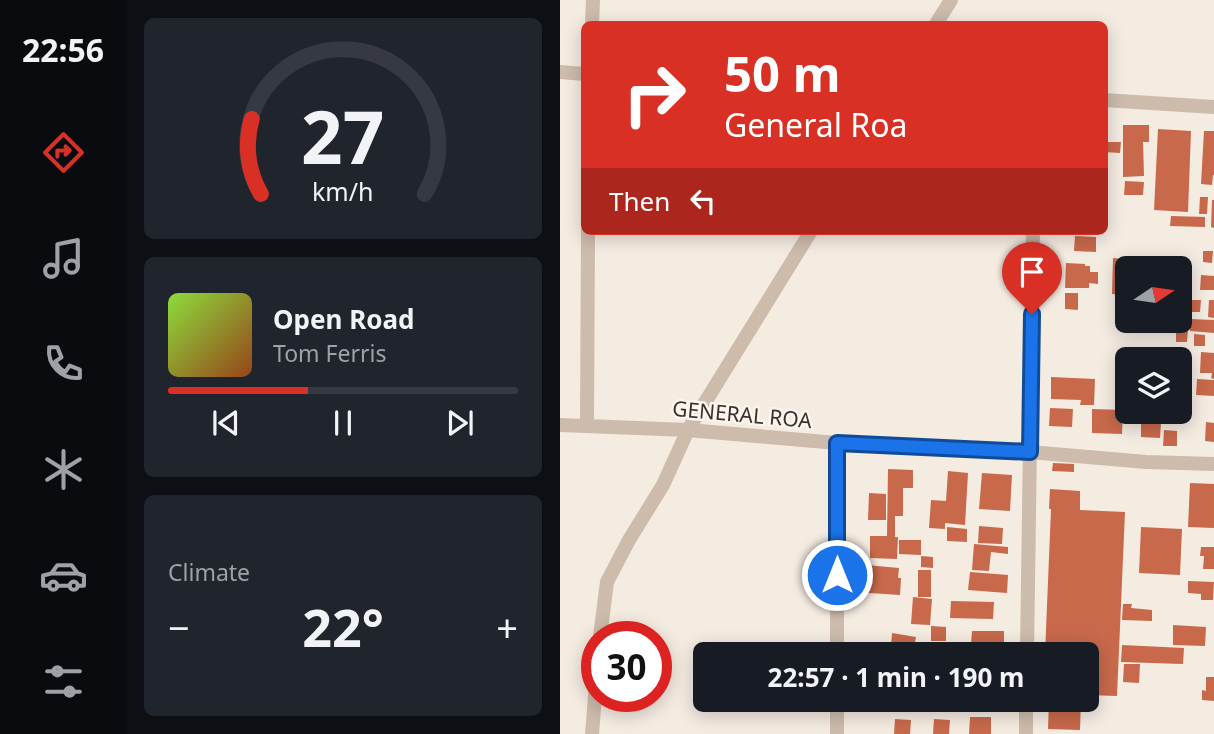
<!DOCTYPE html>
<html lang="en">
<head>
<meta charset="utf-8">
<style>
	body { margin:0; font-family:"Noto Sans",sans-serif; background:#20242c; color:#f1f3f6; height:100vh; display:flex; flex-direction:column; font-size:26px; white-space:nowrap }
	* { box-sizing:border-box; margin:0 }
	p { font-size:23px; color:#9ea1a6 }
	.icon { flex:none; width:38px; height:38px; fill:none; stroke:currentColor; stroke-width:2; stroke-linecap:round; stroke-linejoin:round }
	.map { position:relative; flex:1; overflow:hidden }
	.side { display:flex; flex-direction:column; gap:18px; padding:18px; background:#0d0f14; width:434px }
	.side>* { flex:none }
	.banner { position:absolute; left:21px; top:21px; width:527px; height:214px; border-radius:10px; box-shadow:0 4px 18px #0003; background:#d93025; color:#fff; overflow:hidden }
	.needle { width:46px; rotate:77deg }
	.tools { position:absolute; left:555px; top:256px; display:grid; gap:14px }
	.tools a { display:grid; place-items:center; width:77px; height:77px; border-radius:10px; background:#171b24; box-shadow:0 4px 18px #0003; font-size:35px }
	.speed { position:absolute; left:21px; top:621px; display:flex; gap:14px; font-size:35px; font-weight:700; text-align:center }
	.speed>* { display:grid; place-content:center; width:91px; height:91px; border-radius:50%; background:#171b24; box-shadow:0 4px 18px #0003; line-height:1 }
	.speed .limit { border:10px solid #d22; background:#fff; color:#111 }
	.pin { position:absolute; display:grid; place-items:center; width:60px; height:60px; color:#fff; margin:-72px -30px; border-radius:50% 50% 50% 0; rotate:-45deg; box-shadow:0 0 7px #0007 }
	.pin .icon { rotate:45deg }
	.me { position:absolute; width:77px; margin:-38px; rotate:0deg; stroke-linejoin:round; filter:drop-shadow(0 0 5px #0008) }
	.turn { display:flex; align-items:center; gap:24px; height:147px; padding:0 28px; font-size:32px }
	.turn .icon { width:91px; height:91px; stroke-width:2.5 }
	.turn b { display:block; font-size:49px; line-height:60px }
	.then { display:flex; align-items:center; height:66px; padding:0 28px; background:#0003; gap:14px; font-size:26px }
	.big { font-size:52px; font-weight:700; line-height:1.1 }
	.side .tile { flex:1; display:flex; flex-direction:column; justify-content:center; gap:10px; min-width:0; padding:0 24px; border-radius:10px; background:#20242c }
	.side .dial { align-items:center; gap:0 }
	.dial svg { height:182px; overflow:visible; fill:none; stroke:#363941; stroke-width:7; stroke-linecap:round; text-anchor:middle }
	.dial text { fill:#f1f3f6; stroke:none }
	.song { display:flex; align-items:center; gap:21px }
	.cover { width:84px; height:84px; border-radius:10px; background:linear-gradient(135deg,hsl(90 70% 55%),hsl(20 70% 35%)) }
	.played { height:7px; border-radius:4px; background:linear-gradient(90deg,#d93025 40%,#363941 40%) }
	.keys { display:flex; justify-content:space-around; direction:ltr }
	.heat { display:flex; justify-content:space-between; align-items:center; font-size:38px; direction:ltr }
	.trip { position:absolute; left:133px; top:642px; width:406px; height:70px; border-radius:10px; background:#171b24; box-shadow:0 4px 18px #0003; font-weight:700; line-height:70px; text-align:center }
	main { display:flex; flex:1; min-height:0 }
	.dock { display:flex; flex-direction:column; width:126px; justify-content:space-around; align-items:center; background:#090b0e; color:#9ea1a6 }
	.dock .icon { width:49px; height:49px }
	.dock .selected { color:#d93025 }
	.dock b { font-size:32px; color:#f1f3f6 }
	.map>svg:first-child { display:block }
	.building { fill:#c8694b }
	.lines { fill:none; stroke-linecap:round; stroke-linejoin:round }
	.street { stroke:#cdbbac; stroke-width:14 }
	.route-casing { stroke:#114b97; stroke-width:18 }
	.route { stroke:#1a73e8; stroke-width:12 }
	.labels { text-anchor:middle; stroke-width:5; stroke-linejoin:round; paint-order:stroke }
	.street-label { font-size:21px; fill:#3b302b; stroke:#fbf5ee }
</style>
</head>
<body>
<main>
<nav class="dock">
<b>22:56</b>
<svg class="icon selected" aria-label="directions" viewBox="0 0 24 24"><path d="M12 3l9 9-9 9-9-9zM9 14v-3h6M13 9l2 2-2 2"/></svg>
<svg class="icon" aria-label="music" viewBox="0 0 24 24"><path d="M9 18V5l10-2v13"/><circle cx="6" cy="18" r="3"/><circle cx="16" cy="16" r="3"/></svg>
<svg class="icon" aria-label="phone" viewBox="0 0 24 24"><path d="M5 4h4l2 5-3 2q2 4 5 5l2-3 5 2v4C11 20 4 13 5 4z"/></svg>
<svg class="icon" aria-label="climate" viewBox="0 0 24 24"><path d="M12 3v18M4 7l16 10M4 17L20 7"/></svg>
<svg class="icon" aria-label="car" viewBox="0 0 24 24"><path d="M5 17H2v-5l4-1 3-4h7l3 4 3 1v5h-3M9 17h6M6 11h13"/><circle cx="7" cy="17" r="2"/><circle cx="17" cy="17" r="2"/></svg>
<svg class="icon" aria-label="filters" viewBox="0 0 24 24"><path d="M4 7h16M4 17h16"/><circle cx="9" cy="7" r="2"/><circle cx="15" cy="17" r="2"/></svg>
</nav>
<section class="side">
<div class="tile dial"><svg viewBox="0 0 100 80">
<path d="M14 69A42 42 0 1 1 86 69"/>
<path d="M14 69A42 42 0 0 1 10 36" stroke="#d93025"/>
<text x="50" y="56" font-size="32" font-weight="700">27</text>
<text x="50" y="72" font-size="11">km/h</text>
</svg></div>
<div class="tile">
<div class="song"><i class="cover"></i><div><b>Open Road</b><p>Tom Ferris</p></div></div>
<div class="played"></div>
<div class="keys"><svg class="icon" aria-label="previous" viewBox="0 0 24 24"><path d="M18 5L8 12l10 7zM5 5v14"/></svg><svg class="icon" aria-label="pause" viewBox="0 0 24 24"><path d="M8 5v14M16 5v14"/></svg><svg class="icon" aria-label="next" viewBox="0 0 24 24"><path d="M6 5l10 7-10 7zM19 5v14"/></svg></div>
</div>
<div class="tile"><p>Climate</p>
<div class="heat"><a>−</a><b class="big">22°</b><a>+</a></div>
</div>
</section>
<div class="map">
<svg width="654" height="734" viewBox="0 0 654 734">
	<rect width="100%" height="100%" fill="#f4ebe1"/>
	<!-- building -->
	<path class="building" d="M 563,125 L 589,125 L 589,142 L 583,142 L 584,176 L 563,177 Z
		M 598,129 L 631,131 L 628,212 L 594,210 Z
		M 644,131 L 654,131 L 654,175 L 653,175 L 652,185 L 641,184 Z
		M 544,142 L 561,142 L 560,153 L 544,152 Z
		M 565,181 L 584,182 L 583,195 L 564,195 Z
		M 640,197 L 648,197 L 647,214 L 639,214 Z
		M 652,200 L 654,200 L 654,228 L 651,227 Z
		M 611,216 L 645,217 L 645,227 L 610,226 Z
		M 515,236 L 536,237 L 536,252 L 514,251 Z
		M 643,251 L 653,251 L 652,263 L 643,262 Z
		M 553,258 L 563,259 L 562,295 L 552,294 Z
		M 506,263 L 525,264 L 525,266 L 530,266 L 530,272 L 538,272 L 538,284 L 529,283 L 529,288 L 505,288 Z
		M 641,275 L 654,276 L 654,290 L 640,290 Z
		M 505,293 L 518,293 L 518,310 L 505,309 Z
		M 563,293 L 567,293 L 567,320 L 562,320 Z
		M 631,300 L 641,300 L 640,312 L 630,312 Z
		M 649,300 L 654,300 L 654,318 L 648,317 Z
		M 630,319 L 654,320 L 654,333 L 630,331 Z
		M 616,330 L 628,330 L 627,342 L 616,342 Z
		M 634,334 L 645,335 L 645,346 L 634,346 Z
		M 641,352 L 654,353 L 654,379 L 651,378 L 652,373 L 640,373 Z
		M 563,369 L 567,369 L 567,394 L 562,394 Z
		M 491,377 L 535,379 L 534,405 L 520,405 L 521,400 L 491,399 Z
		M 637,379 L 654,380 L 654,396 L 636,395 Z
		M 490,408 L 513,409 L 512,427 L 489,426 Z
		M 532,409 L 563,410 L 562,434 L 532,433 Z
		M 581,422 L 601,423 L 600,438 L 581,437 Z
		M 646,422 L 654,423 L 654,442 L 645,441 Z
		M 604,430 L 617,431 L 617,446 L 603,446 Z
		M 493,463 L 514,464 L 514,472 L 492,471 Z
		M 328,469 L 353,470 L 353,488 L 343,488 L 343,516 L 335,516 L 335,537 L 338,537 L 337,559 L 310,558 L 310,536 L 327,536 Z
		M 388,471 L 408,473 L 405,525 L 385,523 L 385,529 L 369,528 L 371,500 L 386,501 Z
		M 422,473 L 452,475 L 450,511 L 419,509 Z
		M 630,483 L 654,484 L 654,528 L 628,527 Z
		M 490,489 L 520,491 L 520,510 L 565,512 L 557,696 L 527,695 L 527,654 L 485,654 L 491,509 L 489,509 Z
		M 309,493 L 326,494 L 326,520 L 308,520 Z
		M 419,526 L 443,528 L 442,544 L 418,543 Z
		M 387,527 L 407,529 L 407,542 L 387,541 Z
		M 581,527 L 622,529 L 620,575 L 579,573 Z
		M 339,540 L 361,540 L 361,555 L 339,554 Z
		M 414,544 L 448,547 L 448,554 L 431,552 L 429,571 L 412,570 Z
		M 641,547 L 654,547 L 654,569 L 643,569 L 644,556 L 640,556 Z
		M 361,556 L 373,557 L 373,568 L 361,567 Z
		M 295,564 L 339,568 L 338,578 L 341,578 L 340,595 L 294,592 Z
		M 358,570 L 371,570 L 371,597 L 358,597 Z
		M 410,572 L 448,575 L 447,593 L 408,590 Z
		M 628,581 L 654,582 L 653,600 L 641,600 L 641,594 L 628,593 Z
		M 353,597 L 372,599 L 370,625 L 351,624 Z
		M 391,601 L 434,602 L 433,619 L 390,618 Z
		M 563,604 L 572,604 L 571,608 L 592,610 L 592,621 L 562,620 Z
		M 613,625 L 646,627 L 645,646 L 613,645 Z
		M 371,626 L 386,627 L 386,641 L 371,641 Z
		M 412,631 L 444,631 L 444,650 L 426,650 L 426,645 L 411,644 Z
		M 332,633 L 356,637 L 353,654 L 319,654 L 319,646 L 331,647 Z
		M 562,645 L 624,648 L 623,664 L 561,662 Z
		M 564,664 L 580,664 L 579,683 L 563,682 Z
		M 646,677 L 654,677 L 654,701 L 642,700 L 642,690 L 646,691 Z
		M 399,700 L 439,700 L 439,707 L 399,706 Z
		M 489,700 L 521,700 L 520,730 L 488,729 Z
		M 410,717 L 431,717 L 431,734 L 409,734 Z
		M 335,719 L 351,720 L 350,734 L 334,734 Z
		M 374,719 L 390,720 L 389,734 L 373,734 Z"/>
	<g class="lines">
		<!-- street -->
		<path class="street" d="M 32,24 L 33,0
			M 376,24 L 391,0
			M 0,72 L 24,74
			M 544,100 L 654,107
			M 0,425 L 128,430 L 277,443 L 470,452 L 586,462 L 654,464
			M 27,426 L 28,231
			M 40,637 L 47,582 L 69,540 L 103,485 L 128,430 L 251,231
			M 277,654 L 277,443
			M 467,654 L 473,231
			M 32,734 L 37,672
			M 277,734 L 277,700
			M 466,734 L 466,700"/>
	</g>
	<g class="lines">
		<!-- route casing -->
		<g class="route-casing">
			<path id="route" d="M 277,575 L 277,443 L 470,452 L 472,314"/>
		</g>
		<!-- route -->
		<use href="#route" class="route"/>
	</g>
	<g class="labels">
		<!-- street labels -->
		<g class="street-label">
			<text transform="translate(182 415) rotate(5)" y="7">GENERAL ROA</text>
		</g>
	</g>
</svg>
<div class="tools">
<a><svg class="needle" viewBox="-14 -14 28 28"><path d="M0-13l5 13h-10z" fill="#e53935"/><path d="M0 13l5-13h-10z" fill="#9ea1a6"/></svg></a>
<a><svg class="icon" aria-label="layers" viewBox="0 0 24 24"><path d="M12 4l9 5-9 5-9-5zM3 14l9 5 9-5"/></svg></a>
</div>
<div class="speed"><div class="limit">30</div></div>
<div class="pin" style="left:472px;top:314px;background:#d93025"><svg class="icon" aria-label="arrive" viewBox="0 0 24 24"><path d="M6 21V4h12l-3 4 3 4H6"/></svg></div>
<svg class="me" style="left:277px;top:575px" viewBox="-20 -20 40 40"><circle r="17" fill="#1a73e8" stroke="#fff" stroke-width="3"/><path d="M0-11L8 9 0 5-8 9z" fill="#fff"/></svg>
<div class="trip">22:57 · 1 min · 190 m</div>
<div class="banner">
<div class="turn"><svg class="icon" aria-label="right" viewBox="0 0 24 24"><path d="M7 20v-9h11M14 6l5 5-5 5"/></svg><div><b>50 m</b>General Roa</div></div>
<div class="then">Then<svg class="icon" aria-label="left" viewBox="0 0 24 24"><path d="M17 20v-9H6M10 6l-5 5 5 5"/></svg></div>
</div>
</div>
</main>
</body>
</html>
